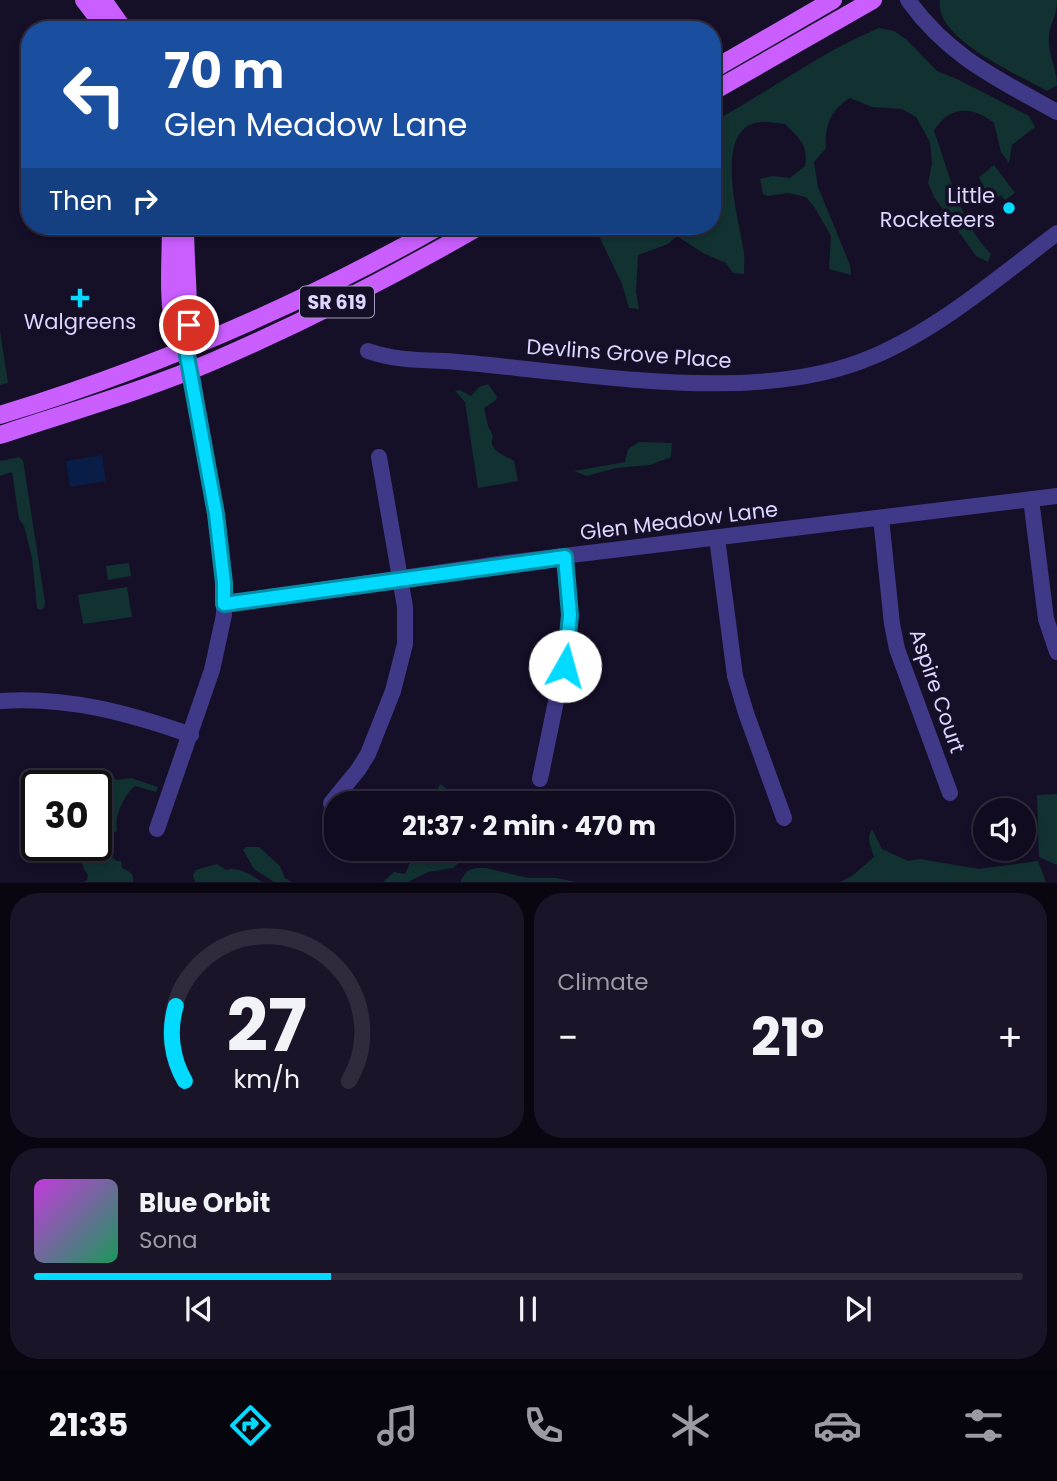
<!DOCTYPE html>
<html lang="en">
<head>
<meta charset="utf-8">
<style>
	body { margin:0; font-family:Poppins,sans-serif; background:#191427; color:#f1f3f6; height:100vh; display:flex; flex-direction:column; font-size:26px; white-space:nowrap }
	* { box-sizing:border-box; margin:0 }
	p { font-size:23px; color:#9c9ba4 }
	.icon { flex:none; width:38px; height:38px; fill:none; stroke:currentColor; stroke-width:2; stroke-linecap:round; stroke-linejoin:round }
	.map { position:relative; height:883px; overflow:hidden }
	.drawer { display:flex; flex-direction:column; gap:10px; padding:10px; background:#090610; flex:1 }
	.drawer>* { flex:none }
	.banner { position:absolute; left:21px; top:21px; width:700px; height:214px; border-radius:28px; box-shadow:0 4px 10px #0003,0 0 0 2px #302b3c; background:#1a4fa0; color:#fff; overflow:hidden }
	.fabs { position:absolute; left:973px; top:798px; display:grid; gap:14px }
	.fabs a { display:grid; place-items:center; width:63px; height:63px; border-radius:50%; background:#100b1e; box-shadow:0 4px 10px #0003,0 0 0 2px #302b3c; font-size:35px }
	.speed { position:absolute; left:21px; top:770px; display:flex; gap:14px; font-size:35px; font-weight:700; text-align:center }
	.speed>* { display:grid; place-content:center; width:91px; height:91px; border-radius:50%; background:#100b1e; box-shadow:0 4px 10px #0003,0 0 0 2px #302b3c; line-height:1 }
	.speed .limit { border:4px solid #111; border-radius:10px; background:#fff; color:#111 }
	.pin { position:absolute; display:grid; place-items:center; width:60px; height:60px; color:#fff; margin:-30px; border:4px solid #fff; border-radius:50%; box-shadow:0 2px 7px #0007 }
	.me { position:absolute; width:77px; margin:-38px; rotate:7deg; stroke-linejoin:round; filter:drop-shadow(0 0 5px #0008) }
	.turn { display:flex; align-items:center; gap:24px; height:147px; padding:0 28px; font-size:32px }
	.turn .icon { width:91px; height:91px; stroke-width:2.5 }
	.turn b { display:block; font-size:49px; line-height:60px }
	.then { display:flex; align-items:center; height:66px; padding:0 28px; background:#0003; gap:14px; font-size:26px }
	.big { font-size:52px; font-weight:700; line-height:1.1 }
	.drawer .widget { flex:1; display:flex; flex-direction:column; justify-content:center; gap:10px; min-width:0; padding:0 24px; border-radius:28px; background:#191427 }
	.drawer .dial { align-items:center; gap:0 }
	.dial svg { height:182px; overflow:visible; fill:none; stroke:#302b3c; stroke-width:7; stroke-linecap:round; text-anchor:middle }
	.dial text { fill:#f1f3f6; stroke:none }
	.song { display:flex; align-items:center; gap:21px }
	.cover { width:84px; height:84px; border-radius:10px; background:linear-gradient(135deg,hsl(290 70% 55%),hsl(150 70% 35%)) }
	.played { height:7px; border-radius:4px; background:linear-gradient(90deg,#03daff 30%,#302b3c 30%) }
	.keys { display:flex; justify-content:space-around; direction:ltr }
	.heat { display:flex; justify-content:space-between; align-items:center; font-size:38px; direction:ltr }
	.drawer .tiles { flex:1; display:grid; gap:10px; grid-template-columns:1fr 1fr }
	.widget:last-child { grid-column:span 2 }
	.trip { position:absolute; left:324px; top:791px; width:410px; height:70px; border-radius:28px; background:#100b1e; box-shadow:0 4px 10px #0003,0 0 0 2px #302b3c; font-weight:700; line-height:70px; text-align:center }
	.menu { display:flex; height:112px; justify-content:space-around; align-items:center; background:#06040c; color:#9c9ba4 }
	.menu .icon { width:49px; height:49px }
	.menu .active { color:#03daff }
	.menu b { font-size:32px; color:#f1f3f6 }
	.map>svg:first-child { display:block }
	.green { fill:#123232 }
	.water { fill:#091d47 }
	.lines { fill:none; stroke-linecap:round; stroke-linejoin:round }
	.minor { stroke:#403988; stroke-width:16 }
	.major { stroke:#ca5eff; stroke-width:18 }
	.route-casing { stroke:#028ea6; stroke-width:18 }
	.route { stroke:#03daff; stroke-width:12 }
	.poi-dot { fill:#03daff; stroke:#150f28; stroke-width:2.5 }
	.labels { text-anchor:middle; stroke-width:7; stroke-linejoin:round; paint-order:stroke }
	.shield { fill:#150f28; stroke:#a19bbe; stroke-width:2 }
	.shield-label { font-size:19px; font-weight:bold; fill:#ddd7ff }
	.poi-label { font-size:21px; fill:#ddd7ff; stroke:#150f28; text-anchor:end }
	.street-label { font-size:21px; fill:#ddd7ff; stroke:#150f28 }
</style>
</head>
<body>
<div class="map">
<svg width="1057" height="883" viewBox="0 0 1057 883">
	<rect width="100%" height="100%" fill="#150f28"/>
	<!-- green -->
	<path class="green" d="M 940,0 L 1057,0 C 1057,18 1049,24 1049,39 C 1048,55 1057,69 1057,85 L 1047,91 C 1019,75 933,38 940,0 Z
		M 879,28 L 894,31 L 906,39 L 937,71 L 959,80 L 1029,116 L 1035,127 L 1012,145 L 1009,163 L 1001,152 L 994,123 C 973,106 949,105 934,131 C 949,172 960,223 991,254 L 988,262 L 976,256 L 934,197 L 928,183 L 932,164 L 930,142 L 916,117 L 902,109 L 872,107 L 850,98 C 831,109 824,126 826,148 L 814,162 L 818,187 L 850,265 L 851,275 L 829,269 L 831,236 L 815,208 L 806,197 L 788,193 L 768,196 L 763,194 L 760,179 L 772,176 L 790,178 L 805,166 C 809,145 799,138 785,124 C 775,123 762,120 752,124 C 714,139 740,223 744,253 C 745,260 744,267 744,274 L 733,273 L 726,263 L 703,253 L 677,236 L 668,244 L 638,255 L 636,292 L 639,309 L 629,308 L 622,284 L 594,226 L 712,226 L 712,122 C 768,93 820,52 879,28 Z
		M 994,165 L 1015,193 L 1005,200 L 1001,195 L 991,202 L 979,177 Z
		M 0,331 L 8,383 L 0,385 Z
		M 488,384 L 497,397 L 496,400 L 484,408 L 488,426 L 493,436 C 487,451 504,455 514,461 L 518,481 L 478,488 L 465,402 L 455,391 L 460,390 L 471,396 L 479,387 Z
		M 639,442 L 672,443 L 671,457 L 650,465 L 616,468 L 587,476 L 574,471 L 625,462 L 628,449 Z
		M 19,457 L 23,460 L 45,602 L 44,608 L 40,610 L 37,608 L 32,558 L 24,526 L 19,519 L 12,472 L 0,476 L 0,461 Z
		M 129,563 L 131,576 L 108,580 L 106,566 Z
		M 127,587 L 132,617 L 83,624 L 78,595 Z
		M 97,771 L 106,773 L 117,780 L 131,778 L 158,787 L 156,792 L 135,786 C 124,795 114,816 117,831 L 111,834 L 111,857 L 117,861 L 121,861 L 122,868 C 130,872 134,873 133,882 L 83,882 L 87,880 L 88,875 L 84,869 L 76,845 L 96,845 L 96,786 L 67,786 L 65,775 L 70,772 C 80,777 89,780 97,771 Z
		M 440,784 L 454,794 L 461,803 L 430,803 Z
		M 1057,794 L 1057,865 L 1039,857 L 1037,795 Z
		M 872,829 L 882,849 L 908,861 L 920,859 L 979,869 L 1038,861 L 1046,882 L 840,882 L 852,876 L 874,857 C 871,846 866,839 872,829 Z
		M 246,847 L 259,847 L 280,866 L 285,878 L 292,882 L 303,882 L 274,882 L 254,869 L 243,850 Z
		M 410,849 L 486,849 L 484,853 L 448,855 L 459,863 L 453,868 L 428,872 L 408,882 L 383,882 L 394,872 L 405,874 L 412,858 Z
		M 217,864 L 226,870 C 239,866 252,876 262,882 L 195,882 L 193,875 L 196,870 Z
		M 475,868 L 486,868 L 528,878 L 556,878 L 576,882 L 461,882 L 461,880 L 467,871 Z"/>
	<!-- water -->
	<path class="water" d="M 102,455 L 106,481 L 70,487 L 66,461 Z"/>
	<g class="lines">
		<!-- minor -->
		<path class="minor" d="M 908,0 C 949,57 998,79 1057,112
			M 368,351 C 393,360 420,360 446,361 C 473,363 499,366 526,369 C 632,380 772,400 872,357 C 940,328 999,277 1057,233
			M 1031,499 L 1046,619 L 1057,652
			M 881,518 L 892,624 L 897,649 L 950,793
			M 717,538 L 735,676 L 746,713 L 784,818
			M 224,604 L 506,563 L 1057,496
			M 0,701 C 66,696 129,713 191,735
			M 540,779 L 569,638 L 570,615 L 565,557
			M 331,803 L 358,770 L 368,754 L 393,691 L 405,644 L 405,607 L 379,457
			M 157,829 L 212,670 L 224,615 L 224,583 L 216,515 L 191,370"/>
		<!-- major -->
		<path class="major" d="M 84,0 L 107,30
			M 103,0 L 124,30
			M 712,70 L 833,0
			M 712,92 L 873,0
			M 171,226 C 171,256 167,302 175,330 C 178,341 186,349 188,360
			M 185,226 C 185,266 191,310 186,350
			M 0,415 C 153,368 301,305 440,226
			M 0,435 C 72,411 146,390 216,360 C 306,321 395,275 480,226"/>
	</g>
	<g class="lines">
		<!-- route casing -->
		<g class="route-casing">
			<path id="route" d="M 189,325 L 186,350 L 216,514 L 224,583 L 224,604 L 565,557 L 570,615 L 565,666"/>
		</g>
		<!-- route -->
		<use href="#route" class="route"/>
	</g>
	<!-- markers -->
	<g class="poi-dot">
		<circle cx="1009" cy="208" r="7"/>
		<path d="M76.5 287.5h7v7h7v7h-7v7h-7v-7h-7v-7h7z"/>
	</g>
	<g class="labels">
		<!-- shield labels -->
		<rect class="shield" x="300" y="286.5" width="74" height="31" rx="5"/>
		<g class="shield-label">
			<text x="337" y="309">SR 619</text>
		</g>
		<!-- poi labels -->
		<g class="poi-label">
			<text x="995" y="203">Little<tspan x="995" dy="24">Rocketeers</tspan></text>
			<text x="80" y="329" text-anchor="middle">Walgreens</text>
		</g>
		<!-- street labels -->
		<g class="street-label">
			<text transform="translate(629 354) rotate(4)" y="7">Devlins Grove Place</text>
			<text transform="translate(679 521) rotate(-7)" y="7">Glen Meadow Lane</text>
			<text transform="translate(937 691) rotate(71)" y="7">Aspire Court</text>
		</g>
	</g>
</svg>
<div class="fabs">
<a><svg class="icon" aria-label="sound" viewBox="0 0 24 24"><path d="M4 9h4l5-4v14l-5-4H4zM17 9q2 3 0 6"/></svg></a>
</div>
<div class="speed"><div class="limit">30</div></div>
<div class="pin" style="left:189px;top:325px;background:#d93025"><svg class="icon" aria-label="arrive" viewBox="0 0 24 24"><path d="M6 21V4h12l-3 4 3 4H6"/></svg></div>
<svg class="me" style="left:565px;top:666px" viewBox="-20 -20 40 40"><circle r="19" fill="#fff"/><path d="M0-13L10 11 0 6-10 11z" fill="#03daff"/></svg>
<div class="trip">21:37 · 2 min · 470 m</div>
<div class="banner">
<div class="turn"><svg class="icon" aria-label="left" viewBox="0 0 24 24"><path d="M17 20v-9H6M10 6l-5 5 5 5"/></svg><div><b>70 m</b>Glen Meadow Lane</div></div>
<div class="then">Then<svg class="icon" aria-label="right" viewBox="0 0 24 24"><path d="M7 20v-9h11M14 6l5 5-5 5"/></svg></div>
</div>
</div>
<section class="drawer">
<div class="tiles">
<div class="widget dial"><svg viewBox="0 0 100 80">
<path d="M14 69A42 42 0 1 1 86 69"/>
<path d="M14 69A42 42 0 0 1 10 36" stroke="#03daff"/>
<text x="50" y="56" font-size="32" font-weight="700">27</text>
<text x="50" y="72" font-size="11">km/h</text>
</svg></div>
<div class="widget"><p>Climate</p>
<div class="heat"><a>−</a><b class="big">21°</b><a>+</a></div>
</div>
<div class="widget">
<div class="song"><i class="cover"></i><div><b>Blue Orbit</b><p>Sona</p></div></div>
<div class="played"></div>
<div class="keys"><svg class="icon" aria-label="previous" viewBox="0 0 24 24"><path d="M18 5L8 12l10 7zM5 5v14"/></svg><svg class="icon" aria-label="pause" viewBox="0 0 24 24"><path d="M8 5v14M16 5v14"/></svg><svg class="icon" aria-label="next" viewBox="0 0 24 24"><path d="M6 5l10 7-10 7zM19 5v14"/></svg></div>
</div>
</div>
</section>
<nav class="menu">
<b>21:35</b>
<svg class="icon active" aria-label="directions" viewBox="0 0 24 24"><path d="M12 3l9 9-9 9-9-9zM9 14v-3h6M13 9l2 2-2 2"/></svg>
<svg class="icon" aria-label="music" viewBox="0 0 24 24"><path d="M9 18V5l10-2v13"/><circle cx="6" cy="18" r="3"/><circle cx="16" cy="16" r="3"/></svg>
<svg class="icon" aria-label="phone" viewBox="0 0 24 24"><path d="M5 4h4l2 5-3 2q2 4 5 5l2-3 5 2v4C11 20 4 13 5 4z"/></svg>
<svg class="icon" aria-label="climate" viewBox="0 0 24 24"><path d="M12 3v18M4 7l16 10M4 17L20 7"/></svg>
<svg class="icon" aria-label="car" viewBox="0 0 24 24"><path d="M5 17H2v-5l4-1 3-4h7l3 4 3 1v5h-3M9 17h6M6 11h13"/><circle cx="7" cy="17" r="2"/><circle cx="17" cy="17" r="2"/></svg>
<svg class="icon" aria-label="filters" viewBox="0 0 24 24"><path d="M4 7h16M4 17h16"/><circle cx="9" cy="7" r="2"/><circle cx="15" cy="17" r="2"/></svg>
</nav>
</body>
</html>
